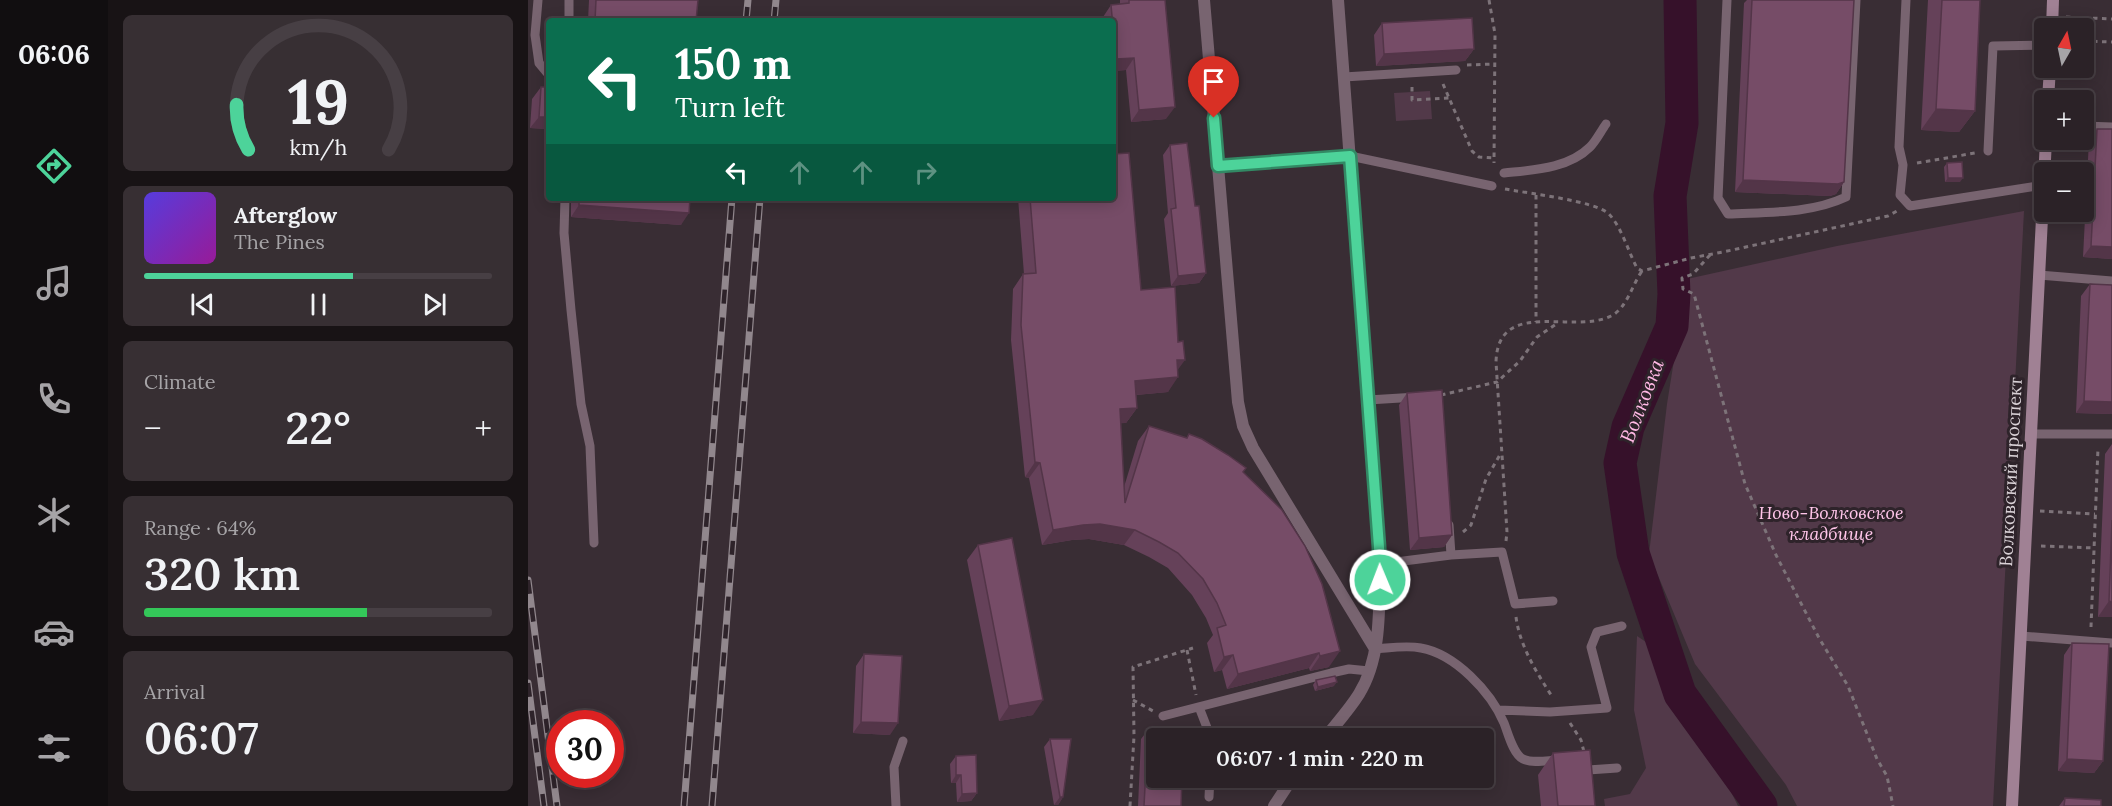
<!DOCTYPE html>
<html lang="en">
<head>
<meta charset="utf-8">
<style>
	body { margin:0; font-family:Lora,serif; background:#372f33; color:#f1f3f6; height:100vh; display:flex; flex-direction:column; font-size:22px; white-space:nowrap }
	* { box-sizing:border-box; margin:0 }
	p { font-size:20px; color:#a6a4a7 }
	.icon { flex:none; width:33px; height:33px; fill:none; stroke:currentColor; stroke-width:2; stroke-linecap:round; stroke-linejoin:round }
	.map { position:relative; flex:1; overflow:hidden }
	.drawer { display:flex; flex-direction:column; gap:15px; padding:15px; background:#181315; width:420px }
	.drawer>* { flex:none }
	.banner { position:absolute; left:18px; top:18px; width:570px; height:183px; border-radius:6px; box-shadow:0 3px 15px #0003,0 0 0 2px #473f44; background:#0b6e4f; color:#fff; overflow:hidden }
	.needle { width:39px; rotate:9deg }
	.tools { position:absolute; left:1506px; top:18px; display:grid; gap:12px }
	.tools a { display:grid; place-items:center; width:60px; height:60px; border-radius:6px; background:#2b2227; box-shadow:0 3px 15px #0003,0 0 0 2px #473f44; font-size:30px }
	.speed { position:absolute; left:18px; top:710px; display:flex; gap:12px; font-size:30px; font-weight:700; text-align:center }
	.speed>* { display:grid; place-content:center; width:78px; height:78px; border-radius:50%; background:#2b2227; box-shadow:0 3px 15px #0003,0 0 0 2px #473f44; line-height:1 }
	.speed .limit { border:9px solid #d22; background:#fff; color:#111 }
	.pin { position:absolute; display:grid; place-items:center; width:51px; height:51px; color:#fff; margin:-62px -26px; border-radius:50% 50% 50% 0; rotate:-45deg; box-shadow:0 0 6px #0007 }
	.pin .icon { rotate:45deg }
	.me { position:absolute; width:66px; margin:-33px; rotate:359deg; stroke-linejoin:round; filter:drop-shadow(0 0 4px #0008) }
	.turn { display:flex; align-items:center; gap:21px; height:126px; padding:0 30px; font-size:27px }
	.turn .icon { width:78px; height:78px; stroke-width:2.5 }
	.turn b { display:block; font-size:42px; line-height:51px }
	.lanes { display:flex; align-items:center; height:57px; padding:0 30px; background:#0003; justify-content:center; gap:30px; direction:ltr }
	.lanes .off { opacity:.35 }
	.big { font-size:45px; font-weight:600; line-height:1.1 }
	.drawer .widget { flex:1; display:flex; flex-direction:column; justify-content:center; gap:9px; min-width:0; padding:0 21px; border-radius:9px; background:#372f33 }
	.drawer .dial { align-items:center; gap:0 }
	.dial svg { height:156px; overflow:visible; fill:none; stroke:#473f44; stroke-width:7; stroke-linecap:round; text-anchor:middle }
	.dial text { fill:#f1f3f6; stroke:none }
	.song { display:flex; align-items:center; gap:18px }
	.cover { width:72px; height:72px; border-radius:9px; background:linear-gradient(135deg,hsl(250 70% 55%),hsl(300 70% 35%)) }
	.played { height:6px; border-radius:3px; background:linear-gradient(90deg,#4dd39a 60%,#473f44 60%) }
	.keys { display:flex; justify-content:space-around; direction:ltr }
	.heat { display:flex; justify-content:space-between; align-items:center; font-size:33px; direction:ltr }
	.charge { height:9px; border-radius:4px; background:linear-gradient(90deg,#34c759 64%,#473f44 0) }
	.trip { position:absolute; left:618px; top:728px; width:348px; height:60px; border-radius:6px; background:#2b2227; box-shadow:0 3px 15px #0003,0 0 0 2px #473f44; font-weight:600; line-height:60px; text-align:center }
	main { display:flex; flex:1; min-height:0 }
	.dock { display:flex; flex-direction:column; width:108px; justify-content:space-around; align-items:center; background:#110e10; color:#a6a4a7 }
	.dock .icon { width:42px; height:42px }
	.dock .active { color:#4dd39a }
	.dock b { font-size:27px; color:#f1f3f6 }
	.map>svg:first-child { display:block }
	.green { fill:#523949 }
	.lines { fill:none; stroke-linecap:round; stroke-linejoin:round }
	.river { stroke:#36112a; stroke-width:33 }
	.path { stroke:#7d7379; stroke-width:3; stroke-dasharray:4.5 4.5; stroke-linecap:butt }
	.lane { stroke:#786470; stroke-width:9 }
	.street { stroke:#786470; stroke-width:12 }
	.secondary { stroke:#a08194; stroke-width:12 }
	.rail-casing { stroke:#91878d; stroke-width:7 }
	.rail { stroke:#2e232a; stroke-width:4.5; stroke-dasharray:14; stroke-linecap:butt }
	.wall { fill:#654159 }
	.shaded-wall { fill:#533548 }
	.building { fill:#764c67; stroke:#533548; stroke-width:1.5 }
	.route-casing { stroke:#328964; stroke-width:15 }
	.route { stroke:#4dd39a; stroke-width:10 }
	.labels { text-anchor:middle; stroke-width:6; stroke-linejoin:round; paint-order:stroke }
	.street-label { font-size:18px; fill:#d9d1d6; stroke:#2e232a }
	.park-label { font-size:18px; font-style:italic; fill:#ffc5e9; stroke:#2e232a }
	.water-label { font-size:20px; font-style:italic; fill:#ffb8e4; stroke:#2e232a }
</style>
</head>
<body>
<main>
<nav class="dock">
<b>06:06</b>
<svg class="icon active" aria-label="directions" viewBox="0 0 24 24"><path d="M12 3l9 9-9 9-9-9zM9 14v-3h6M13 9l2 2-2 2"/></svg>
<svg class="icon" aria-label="music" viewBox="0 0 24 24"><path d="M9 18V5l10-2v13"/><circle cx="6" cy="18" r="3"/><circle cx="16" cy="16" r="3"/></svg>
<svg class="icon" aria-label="phone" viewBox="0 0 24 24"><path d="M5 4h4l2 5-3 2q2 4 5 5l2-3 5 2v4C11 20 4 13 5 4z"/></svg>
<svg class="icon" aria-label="climate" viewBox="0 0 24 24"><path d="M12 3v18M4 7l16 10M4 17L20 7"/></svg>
<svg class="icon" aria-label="car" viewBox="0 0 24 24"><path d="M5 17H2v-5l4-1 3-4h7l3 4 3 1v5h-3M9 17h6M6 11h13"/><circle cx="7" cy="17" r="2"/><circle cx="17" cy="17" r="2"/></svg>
<svg class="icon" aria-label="filters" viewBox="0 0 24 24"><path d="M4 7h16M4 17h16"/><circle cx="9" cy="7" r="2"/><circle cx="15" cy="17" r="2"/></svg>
</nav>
<section class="drawer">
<div class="widget dial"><svg viewBox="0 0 100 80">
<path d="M14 69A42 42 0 1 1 86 69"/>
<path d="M14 69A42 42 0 0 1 8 46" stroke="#4dd39a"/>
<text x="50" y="56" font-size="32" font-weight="700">19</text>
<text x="50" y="72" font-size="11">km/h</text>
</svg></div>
<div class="widget">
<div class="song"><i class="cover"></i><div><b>Afterglow</b><p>The Pines</p></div></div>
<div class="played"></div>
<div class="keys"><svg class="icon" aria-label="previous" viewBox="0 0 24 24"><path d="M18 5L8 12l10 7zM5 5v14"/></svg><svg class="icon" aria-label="pause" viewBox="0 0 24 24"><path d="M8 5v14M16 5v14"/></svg><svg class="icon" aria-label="next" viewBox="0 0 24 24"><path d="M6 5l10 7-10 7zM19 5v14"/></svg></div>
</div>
<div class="widget"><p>Climate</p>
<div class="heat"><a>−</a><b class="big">22°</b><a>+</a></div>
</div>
<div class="widget"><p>Range · 64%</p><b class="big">320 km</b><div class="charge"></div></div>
<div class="widget"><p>Arrival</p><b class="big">06:07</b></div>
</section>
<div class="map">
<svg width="1584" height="806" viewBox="0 0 1584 806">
	<rect width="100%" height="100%" fill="#392d34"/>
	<!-- green -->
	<path class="green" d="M 902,91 L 904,119 L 868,121 L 866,93 Z
		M 1496,211 L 1465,806 L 1269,806 L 1258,785 L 1167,664 L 1121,554 L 1139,404 L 1159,279 L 1309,246 Z
		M 1109,636 L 1142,658 L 1168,721 L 1210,806 L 1077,806 L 1076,799 L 1102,794 L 1118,768 L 1106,710 Z"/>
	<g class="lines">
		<!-- river -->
		<path class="river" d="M 1152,0 L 1154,123 L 1142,196 L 1146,294 L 1144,326 L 1100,427 L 1092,463 L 1105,553 L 1152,694 L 1233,806"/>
		<!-- path -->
		<path class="path" d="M 961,0 L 967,34 L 966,163
			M 1538,17 L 1584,19
			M 1556,41 L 1584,42
			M 939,65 L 967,64
			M 915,84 L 944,151 L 951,157 L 966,158
			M 884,87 L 884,100 L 921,98
			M 1389,163 L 1447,153
			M 977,189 C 998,193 1068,201 1081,214 C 1094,228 1100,251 1109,268 L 1114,271 L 1163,258 L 1195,252 L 1360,216 L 1369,211
			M 1008,195 L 1008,322
			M 1182,255 L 1165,274 L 1154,278 L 1155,289 L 1166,294 L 1217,484 L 1248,555 L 1291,638 L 1320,686 L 1349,759 L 1359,776 L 1365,806
			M 913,395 L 969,382 L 992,361 L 1009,337 L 1030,323
			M 1512,511 L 1567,514
			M 935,532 L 943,525 L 958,479 L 973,453
			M 978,541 L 979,532 L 968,362 C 970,297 1045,335 1083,316 C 1099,308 1104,285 1114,271
			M 1513,546 L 1566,548
			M 988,617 C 992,647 1009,673 1025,698
			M 1563,627 L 1570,448
			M 659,650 L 668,695
			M 605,700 L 625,711
			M 1042,723 L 1053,740 L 1056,752
			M 602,806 L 606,736 L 605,667 L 665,648"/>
		<!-- lane -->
		<path class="lane" d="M 10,0 L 7,35 L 11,63 L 21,75
			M 1199,0 L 1190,198 L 1200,214 C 1239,212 1282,214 1318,197 L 1328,0
			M 1378,0 L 1371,147 L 1375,165 L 1372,195 L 1382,206 L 1516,185
			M 41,21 L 41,0
			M 816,77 L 928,70
			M 1556,126 L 1584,127
			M 1460,151 L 1465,46 L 1516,45
			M 690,166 L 822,156 L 964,186
			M 976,173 C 1004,170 1040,169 1062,147 C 1068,141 1073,131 1078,124
			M 37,198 L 36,233 L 43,310 L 53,404 L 62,446 L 66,543
			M 1511,275 L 1584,281
			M 840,400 L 889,397
			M 1503,434 L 1584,434
			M 923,555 L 974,552 L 987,604 L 1025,601
			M 852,564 L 923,555 L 921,525
			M 1493,636 L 1584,643
			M 847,649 C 862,648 878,645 893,648 C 927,654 963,692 976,723 C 980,733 985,754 995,759 C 1005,764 1021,760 1032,760
			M 671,707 L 683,738
			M 970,710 L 1022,712 L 1079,708 L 1063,647 L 1069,632 L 1094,626
			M 635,716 L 803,673 L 821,669 L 841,671
			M 1060,770 L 1089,768
			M 681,797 L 682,777
			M 368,806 L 366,767 L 375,741"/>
		<!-- street -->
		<path class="street" d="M 676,0 L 710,402 L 715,426 L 725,448 L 847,649
			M 797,738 C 808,724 821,710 831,694 C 854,657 851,606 852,564 L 810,0
			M 746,806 L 765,777"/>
		<!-- secondary -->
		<path class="secondary" d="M 1524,28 L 1525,0
			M 1520,100 L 1522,68
			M 1484,806 L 1518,140"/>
		<!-- rail casing -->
		<g class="rail-casing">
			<path id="rail" d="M 218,21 L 220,0
				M 246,21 L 248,0
				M 0,580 L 29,806
				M 0,683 L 16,806
				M 156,806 L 204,198
				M 184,806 L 232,198"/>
		</g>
		<!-- rail -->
		<use href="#rail" class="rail"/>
	</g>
	<!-- wall -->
	<path class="wall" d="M 61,0 L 170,0 L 168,21 L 60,21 Z
		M 592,0 L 637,0 L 638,119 L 603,122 L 598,70 L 585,71 L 585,21 L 576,21 L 575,17 L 583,5 L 592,4 Z
		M 1219,0 L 1326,0 L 1316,182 L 1308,194 L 1302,196 L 1207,192 L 1216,3 Z
		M 1400,0 L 1452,0 L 1447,111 L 1431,132 L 1393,130 Z
		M 854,23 L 946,49 L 937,61 L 848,66 L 846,35 Z
		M 13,87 L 21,129 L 2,128 L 4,99 Z
		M 1569,129 L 1584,129 L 1584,259 L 1555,257 L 1561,140 Z
		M 642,145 L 667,206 L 678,273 L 671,283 L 643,286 L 636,219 L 640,213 L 635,155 Z
		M 1419,163 L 1432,182 L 1417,182 L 1416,167 Z
		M 43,198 L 162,198 L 153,225 L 43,217 Z
		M 490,198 L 585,198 L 613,290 L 650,370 L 640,392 L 608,395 L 609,408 L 598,423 L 592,423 L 596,487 L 610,441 L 621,426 L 658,438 L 661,434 L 715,472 L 801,667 L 782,671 L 781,668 L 699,689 L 694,670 L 686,672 L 679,643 L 685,635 L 678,618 L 664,595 L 640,568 L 621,557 L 596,545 L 561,539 L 544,540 L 514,545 L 501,478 L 497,477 L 483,340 L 485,289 L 495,274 L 496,274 Z
		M 1562,284 L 1584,285 L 1584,414 L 1548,413 L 1553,296 Z
		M 879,393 L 924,535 L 916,547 L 882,550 L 871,405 Z
		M 1584,444 L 1584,617 L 1570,617 L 1577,454 Z
		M 450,545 L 505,715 L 471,721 L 439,560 Z
		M 1544,643 L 1575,761 L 1566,773 L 1530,771 L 1536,655 Z
		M 336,654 L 362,735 L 325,733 L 328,666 Z
		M 788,680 L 806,686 L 787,691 L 785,685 Z
		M 620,730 L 653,806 L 610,806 L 613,739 Z
		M 522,739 L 535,797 L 530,805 L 526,805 L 516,747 Z
		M 1025,753 L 1067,806 L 1013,806 L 1010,775 Z
		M 428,756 L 449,793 L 443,801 L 429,802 L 428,783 L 423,783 L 422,764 Z
		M 1537,798 L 1536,806 L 1531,806 Z"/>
	<!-- shaded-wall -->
	<path class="shaded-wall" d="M 946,49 L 937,61 L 848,66 L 856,54 Z
		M 606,58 L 598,70 L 585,71 L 585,64 L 588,59 Z
		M 647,107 L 638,119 L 603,122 L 611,110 Z
		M 1408,109 L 1447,111 L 1431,132 L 1393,130 Z
		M 11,117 L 21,117 L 21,129 L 2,128 Z
		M 1420,178 L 1435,178 L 1432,182 L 1417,182 Z
		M 1215,180 L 1316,182 L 1308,194 L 1302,196 L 1207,192 Z
		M 51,205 L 161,213 L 153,225 L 43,217 Z
		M 1563,246 L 1584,247 L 1584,259 L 1555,257 Z
		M 678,273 L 671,283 L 643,286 L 650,276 Z
		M 649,360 L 657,360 L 646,375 Z
		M 650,377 L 640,392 L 596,396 L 607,381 Z
		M 1556,401 L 1584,402 L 1584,414 L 1548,413 Z
		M 609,408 L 598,423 L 581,424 L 592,409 Z
		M 507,462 L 512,463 L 501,478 L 497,477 Z
		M 572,524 L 607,530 L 596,545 L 561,539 L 544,540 L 514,545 L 525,530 L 555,525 Z
		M 924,535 L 916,547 L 882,550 L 891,538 Z
		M 1581,601 L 1584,602 L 1584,617 L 1570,617 Z
		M 812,651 L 801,667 L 782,671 L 792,656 Z
		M 791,653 L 781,668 L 699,689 L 710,674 Z
		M 705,655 L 694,670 L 686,672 L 696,657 Z
		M 809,682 L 806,686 L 787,691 L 790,687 Z
		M 515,700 L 505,715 L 471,721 L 481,706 Z
		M 333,722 L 370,723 L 362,735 L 325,733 Z
		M 1539,759 L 1575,761 L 1566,773 L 1530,771 Z
		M 428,775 L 433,775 L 428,783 L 423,783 Z
		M 449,793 L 443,801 L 429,802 L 434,794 Z
		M 532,797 L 535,797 L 530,805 L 526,805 Z"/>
	<!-- building -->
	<path class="building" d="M 68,0 L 170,0 L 168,21 L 67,21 Z
		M 601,0 L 637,0 L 647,107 L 611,110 L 606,58 L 588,59 L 583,5 L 601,3 Z
		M 1224,0 L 1326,0 L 1316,182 L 1310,184 L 1215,180 Z
		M 1414,0 L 1452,0 L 1447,111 L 1408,109 Z
		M 944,18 L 946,49 L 856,54 L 854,23 Z
		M 13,87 L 21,87 L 21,117 L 11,117 Z
		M 1569,129 L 1584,129 L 1584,247 L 1563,246 Z
		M 659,143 L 667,206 L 671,206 L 678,273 L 650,276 L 643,209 L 648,208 L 642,145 Z
		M 601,153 L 613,290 L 647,287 L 650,342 L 655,341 L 657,360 L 649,360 L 650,377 L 607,381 L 609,408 L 592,409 L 597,503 L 621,426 L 659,438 L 661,434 L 674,439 L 700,455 L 718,468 L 715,472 L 754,510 L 777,546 L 794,584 L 812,651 L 792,656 L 791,653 L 710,674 L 705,655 L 696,657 L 689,628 L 698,625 L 689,603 L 675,579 L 650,553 L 631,542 L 607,530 L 572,524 L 555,525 L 525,530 L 512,463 L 507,462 L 493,325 L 495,274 L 508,273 L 502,198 L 585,198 L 585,154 Z
		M 1434,162 L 1435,178 L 1420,178 L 1419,163 Z
		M 51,198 L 162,198 L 161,213 L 51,205 Z
		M 1562,284 L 1584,285 L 1584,402 L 1556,401 Z
		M 914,390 L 924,535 L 891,538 L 879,393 Z
		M 1584,520 L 1584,602 L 1581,601 Z
		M 484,538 L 515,700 L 481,706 L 450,545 Z
		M 1544,643 L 1581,644 L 1575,761 L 1539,759 Z
		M 336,654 L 374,656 L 370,723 L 333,722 Z
		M 807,676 L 809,682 L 790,687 L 788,680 Z
		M 620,730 L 656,731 L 656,738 L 628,738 L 628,777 L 654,777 L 653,806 L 616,806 Z
		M 522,739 L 543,739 L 535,797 L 532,797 Z
		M 1062,750 L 1067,806 L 1030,806 L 1025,753 Z
		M 448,755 L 449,793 L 434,794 L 433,775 L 428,775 L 428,756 Z
		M 1537,798 L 1573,800 L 1573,806 L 1536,806 Z"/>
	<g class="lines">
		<!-- route casing -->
		<g class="route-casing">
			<path id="route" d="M 686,118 L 690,166 L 822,156 L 851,547 L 852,580"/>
		</g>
		<!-- route -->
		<use href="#route" class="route"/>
	</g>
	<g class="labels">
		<!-- street labels -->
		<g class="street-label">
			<text transform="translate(1483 472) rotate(-87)" y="6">Волковский проспект</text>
		</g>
		<!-- park labels -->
		<g class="park-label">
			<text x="1303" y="519">Ново-Волковское<tspan x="1303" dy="21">кладбище</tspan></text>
		</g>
		<!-- water labels -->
		<g class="water-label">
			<text transform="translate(1114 401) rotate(-69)" y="7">Волковка</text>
		</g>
	</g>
</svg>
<div class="tools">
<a><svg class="needle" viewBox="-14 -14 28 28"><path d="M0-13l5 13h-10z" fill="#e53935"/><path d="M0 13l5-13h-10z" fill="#a6a4a7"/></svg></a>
<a>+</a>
<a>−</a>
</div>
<div class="speed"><div class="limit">30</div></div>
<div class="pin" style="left:686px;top:118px;background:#d93025"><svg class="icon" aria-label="arrive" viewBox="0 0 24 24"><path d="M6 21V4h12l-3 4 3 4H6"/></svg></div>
<svg class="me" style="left:852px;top:580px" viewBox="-20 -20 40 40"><circle r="17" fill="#4dd39a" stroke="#fff" stroke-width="3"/><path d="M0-11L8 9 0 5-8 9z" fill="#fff"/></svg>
<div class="trip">06:07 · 1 min · 220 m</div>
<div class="banner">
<div class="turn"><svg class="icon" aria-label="left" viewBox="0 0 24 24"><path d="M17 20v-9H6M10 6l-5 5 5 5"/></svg><div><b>150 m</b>Turn left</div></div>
<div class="lanes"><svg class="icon" aria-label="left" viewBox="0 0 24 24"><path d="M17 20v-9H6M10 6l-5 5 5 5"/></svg><svg class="icon off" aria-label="ahead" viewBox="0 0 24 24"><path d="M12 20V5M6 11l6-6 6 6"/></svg><svg class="icon off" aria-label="ahead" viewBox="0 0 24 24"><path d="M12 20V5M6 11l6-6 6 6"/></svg><svg class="icon off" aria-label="right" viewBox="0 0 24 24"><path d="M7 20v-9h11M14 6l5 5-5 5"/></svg></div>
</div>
</div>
</main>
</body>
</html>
